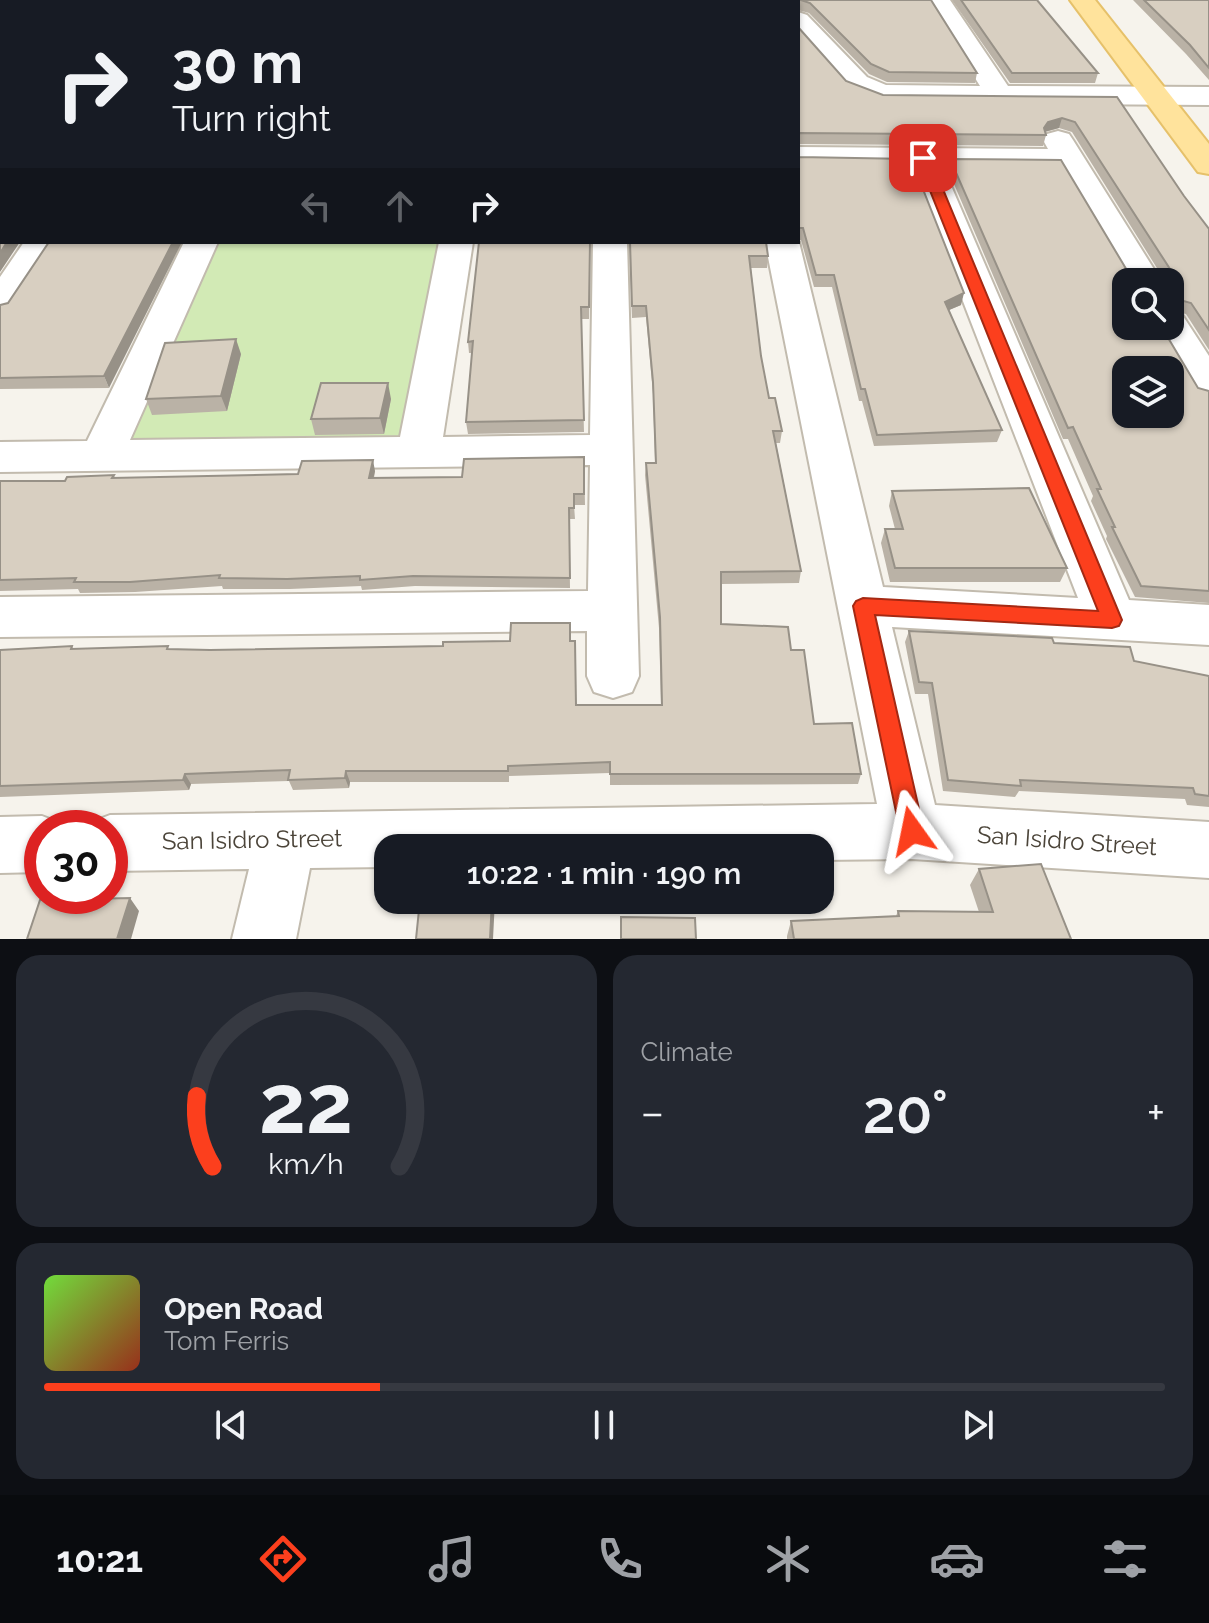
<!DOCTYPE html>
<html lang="en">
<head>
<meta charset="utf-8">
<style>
	body { margin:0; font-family:Raleway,sans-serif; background:#242831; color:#f1f3f6; height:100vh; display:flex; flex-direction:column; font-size:30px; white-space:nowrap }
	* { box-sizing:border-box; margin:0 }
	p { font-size:26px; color:#9ea1a6 }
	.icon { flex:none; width:44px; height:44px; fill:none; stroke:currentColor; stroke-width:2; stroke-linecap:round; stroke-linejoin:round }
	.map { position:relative; height:939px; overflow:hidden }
	.panel { display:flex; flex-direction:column; gap:16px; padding:16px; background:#0d0f14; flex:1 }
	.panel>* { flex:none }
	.hud { position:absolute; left:0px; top:0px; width:800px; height:244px; box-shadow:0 2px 6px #0004; background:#171b24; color:#f1f3f6; overflow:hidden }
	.buttons { position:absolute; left:1112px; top:268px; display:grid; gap:16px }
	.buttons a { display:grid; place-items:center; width:72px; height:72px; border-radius:16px; background:#171b24; box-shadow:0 2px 6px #0004; font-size:40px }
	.speed { position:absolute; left:24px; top:810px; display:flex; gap:16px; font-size:40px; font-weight:700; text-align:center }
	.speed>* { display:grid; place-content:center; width:104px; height:104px; border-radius:50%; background:#171b24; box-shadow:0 2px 6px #0004; line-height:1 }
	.speed .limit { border:12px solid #d22; background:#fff; color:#111 }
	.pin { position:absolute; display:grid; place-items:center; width:68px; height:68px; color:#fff; margin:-34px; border-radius:16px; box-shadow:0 4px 12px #0006 }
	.me { position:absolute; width:88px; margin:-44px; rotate:348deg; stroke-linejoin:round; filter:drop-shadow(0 0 6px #0008) }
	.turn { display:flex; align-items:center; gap:28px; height:168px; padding:0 40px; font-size:36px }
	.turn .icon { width:104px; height:104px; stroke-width:2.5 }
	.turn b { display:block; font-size:56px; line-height:68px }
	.lanes { display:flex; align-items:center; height:76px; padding:0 40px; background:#0003; justify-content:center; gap:40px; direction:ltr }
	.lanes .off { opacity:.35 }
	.big { font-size:60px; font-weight:600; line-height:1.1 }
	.panel .tile { flex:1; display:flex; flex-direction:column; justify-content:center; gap:12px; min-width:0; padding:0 28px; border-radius:24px; background:#242831 }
	.panel .dial { align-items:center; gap:0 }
	.dial svg { height:208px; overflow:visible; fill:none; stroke:#363941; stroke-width:7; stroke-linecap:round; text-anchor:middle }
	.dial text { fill:#f1f3f6; stroke:none }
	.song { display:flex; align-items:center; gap:24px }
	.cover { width:96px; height:96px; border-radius:12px; background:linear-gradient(135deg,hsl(100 70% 55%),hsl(10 70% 35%)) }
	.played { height:8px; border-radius:4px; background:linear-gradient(90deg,#fc3f1d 30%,#363941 30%) }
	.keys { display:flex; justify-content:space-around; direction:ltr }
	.heat { display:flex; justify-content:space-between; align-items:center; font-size:44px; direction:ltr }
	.panel .tiles { flex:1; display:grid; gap:16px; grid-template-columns:1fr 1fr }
	.tile:last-child { grid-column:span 2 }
	.trip { position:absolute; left:374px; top:834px; width:460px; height:80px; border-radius:24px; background:#171b24; box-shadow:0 2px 6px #0004; font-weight:600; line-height:80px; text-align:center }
	.menu { display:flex; height:128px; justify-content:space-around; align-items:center; background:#090b0e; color:#9ea1a6 }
	.menu .icon { width:56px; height:56px }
	.menu .active { color:#fc3f1d }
	.menu b { font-size:36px; color:#f1f3f6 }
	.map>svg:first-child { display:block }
	.green { fill:#d2eab5 }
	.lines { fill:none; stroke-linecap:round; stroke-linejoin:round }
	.minor-casing { stroke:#c2bbae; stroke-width:4 }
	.major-casing { stroke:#e6c16a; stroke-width:4 }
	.minor { fill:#fff; fill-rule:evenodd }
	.major { fill:#ffe39c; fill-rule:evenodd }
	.wall { fill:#bab2a6 }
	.shaded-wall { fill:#979187 }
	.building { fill:#d8cfc1; stroke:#979187; stroke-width:2; fill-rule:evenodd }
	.route { fill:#fc3f1d; stroke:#a42913; stroke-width:2 }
	.labels { text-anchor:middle; stroke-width:7; stroke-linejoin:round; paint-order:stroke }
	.near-street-label { font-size:24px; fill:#4b4439; stroke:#fff }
</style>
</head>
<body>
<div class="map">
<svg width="1209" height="939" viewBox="0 0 1209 939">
	<rect width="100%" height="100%" fill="#f6f3ec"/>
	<!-- green -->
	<path class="green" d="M 216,242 L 443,242 L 405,442 L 129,444 Z"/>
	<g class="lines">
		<!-- minor casing -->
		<g class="minor-casing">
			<path id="minor" d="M 926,0 L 950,0 L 1008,86 L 1209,87 L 1209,105 L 882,103 L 847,89 L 798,35 L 798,12 L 807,15 L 867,77 L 886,85 L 980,86 Z
				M 2,7 L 2,24 L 0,25 L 0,8 Z
				M 0,47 L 2,47 L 2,63 L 0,63 Z
				M 1058,131 L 1069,134 L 1073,140 L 1162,282 L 1126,282 L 1059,168 L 943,167 L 1129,600 L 1209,605 L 1209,645 L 892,627 L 935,805 L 1209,822 L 1209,878 L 912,859 L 820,860 L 820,848 L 388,848 L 388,867 L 310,868 L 296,939 L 232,939 L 249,869 L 110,871 L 110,828 L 87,828 L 89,823 L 110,815 L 877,804 L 765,242 L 799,242 L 883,587 L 1078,598 L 911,167 L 798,165 L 798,147 L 1048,149 L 1043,140 L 1047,134 Z
				M 24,242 L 58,242 L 13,312 L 0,315 L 0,277 Z
				M 184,242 L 218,242 L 130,440 L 400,437 L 439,242 L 473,242 L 443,437 L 590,435 L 593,242 L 627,242 L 639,676 L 632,692 L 613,698 L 594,692 L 587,676 L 587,631 L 0,637 L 0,597 L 588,591 L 590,465 L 0,472 L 0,442 L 87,441 Z
				M 1170,312 L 1183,316 L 1209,356 L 1209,402 L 1195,398 L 1152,326 L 1170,326 Z
				M 42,816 L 63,824 L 65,828 L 42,828 L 42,872 L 0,873 L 0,817 Z"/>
		</g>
		<!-- major casing -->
		<g class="major-casing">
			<path id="major" d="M 1070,0 L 1095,0 L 1209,144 L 1209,174 L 1198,172 Z"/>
		</g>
		<!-- minor -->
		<use href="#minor" class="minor"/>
		<!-- major -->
		<use href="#major" class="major"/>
	</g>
	<!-- wall -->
	<path class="wall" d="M 323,0 L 931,0 L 977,73 L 975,83 L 887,82 L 869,74 L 809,13 L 798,10 L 798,2 Z
		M 952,0 L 1037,0 L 1098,73 L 1095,83 L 1010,83 Z
		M 1133,0 L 1209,0 L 1209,80 L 1186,54 Z
		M 798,27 L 846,81 L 883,95 L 1117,97 L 1184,196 L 1209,229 L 1209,350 L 1186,314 L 1172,311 L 1170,316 L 1170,282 L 1126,282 L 1198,388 L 1209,391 L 1209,603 L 1135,597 L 1106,539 L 1107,536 L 1091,501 L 1093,496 L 1068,439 L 1063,439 L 948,170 L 950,159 L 1128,272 L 1160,273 L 1072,132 L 1059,128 L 1045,132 L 1046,135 L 1043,146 L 798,144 Z
		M 798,156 L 961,305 L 949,310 L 1002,430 L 997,442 L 874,446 L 862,401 L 859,401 L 832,287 L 814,287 L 801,240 L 798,240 Z
		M 49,242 L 109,388 L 0,389 L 0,305 L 8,303 Z
		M 590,242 L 589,319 L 581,319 L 584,432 L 468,434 L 466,422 L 472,353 L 469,353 L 468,342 Z
		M 629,242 L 766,242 L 768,256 L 767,268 L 751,268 L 761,356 L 769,398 L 782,431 L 780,443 L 776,443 L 801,571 L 799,583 L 721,584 L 721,624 L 791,650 L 814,724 L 861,774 L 858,784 L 610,785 L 610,773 L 509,776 L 509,782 L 350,782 L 349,788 L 293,790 L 289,781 L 191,784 L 189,790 L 0,797 L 0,650 L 72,646 L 73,649 L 210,650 L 443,646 L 571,641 L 576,705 L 661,705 L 659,628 L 645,475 L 646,463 L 655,463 L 653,394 L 646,317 L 632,318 Z
		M 241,354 L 227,411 L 152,415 L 146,399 Z
		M 391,399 L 384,434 L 315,435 L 311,419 Z
		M 584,457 L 585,505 L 574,505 L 575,519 L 569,519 L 570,588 L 415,586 L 362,590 L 361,586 L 290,589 L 223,589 L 222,586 L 135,592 L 80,593 L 78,589 L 0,591 L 0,481 L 65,481 L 114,475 L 115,478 L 298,474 L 375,471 L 374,478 L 462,477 Z
		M 892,491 L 1067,568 L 1060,582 L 890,582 L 881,543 L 885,529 L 895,529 L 889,506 Z
		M 909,631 L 1054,643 L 1134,661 L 1209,676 L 1209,807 L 1187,805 L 1185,799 L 1019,791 L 1015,797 L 943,791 L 928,694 L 915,694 L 905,642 Z
		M 979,869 L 1071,939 L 787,939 L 787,936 L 791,921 L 896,916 L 898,911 L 979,912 L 970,885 Z"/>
	<!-- shaded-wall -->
	<path class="shaded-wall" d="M 1062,118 L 1059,128 L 1044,132 L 1044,128 L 1048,122 Z
		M 7,242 L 20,242 L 0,272 L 0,253 Z
		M 173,242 L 182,242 L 109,388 L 104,376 Z
		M 964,293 L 961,305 L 942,313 L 945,302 Z
		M 236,339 L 241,354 L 227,411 L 221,396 Z
		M 388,383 L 391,399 L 384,434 L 380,418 Z
		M 373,460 L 375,471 L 371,489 L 369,478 Z
		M 346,771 L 350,782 L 349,788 L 345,778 Z
		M 185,774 L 191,784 L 189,790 L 183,780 Z
		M 130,898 L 139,911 L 131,939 L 117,939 Z
		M 492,900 L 495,900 L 493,939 L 490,939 Z"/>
	<!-- building -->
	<path class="building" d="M 33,0 L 116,0 L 115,2 L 32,2 Z
		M 323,0 L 800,0 L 797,2 L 322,2 Z
		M 801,0 L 931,0 L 977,73 L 889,72 L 871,64 L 810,3 Z
		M 961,0 L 1037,0 L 1098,73 L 1012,73 Z
		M 1144,0 L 1209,0 L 1209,68 L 1190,45 Z
		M 798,27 L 846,81 L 883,95 L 1117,97 L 1184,196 L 1209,229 L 1209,330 L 1191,303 L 1173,298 L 1172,311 L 1170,311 L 1170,282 L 1126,282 L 1126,326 L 1161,326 L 1198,388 L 1209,391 L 1209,591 L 1141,586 L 1112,527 L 1115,527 L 1097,489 L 1101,489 L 1073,427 L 1068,428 L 950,159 L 1061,160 L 1128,272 L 1169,273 L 1170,269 L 1075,122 L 1062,118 L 1048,122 L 1044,128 L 1046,135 L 800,133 L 798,135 ZM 1126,370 L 1170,370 L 1170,414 L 1126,414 Z
		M 0,82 L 2,82 L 2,242 L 7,242 L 0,253 Z
		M 798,156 L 799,157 L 911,159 L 964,293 L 945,302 L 1002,430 L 877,435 L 865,389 L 861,389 L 834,275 L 816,275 L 803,228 L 798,228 Z
		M 49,242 L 173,242 L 104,376 L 0,378 L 0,305 L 8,303 Z
		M 479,242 L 590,242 L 589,307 L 581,307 L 584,420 L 466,422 L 473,341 L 468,342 Z
		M 630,242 L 766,242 L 768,256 L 749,256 L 761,356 L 769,398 L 775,398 L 782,431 L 773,431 L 801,571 L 721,572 L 721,624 L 788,627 L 791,650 L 804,650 L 814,724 L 852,723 L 861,774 L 610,774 L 610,762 L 508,766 L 508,771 L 346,771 L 345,778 L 288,780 L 290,770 L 185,774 L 183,780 L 0,786 L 0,650 L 72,646 L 71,649 L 168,646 L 167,649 L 210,650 L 443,646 L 443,642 L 510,641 L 511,623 L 570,623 L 570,641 L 575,641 L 576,705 L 662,705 L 660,617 L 646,463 L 656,463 L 653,382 L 646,306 L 632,306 Z
		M 236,339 L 221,396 L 146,399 L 165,343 Z
		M 321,383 L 388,383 L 380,418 L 311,419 Z
		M 584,457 L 584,494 L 574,494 L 574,508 L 569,508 L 570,578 L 413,576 L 360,580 L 360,576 L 287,579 L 219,578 L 220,575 L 130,582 L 74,582 L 76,578 L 0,580 L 0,481 L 65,481 L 67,477 L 114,475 L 112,478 L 298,474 L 302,461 L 373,460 L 369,478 L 462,477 L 464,459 Z
		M 1029,488 L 1067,568 L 895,568 L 885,529 L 903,529 L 892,491 Z
		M 909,631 L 1052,638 L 1054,643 L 1130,647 L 1134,661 L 1209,676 L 1209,796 L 1195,794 L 1193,788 L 1020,780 L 1021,786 L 948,780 L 932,683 L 919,682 Z
		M 1041,864 L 1071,939 L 794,939 L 791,921 L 899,916 L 898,911 L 993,912 L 979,869 Z
		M 130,898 L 117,939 L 27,939 L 40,900 Z
		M 420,900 L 492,900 L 490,939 L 416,939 Z
		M 621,917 L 695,918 L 696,939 L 621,939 Z"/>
	<!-- route -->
	<path class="route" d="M 919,155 L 930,158 L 1122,620 L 1119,626 L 1112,628 L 875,615 L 924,831 L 920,839 L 912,842 L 903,839 L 900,831 L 853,606 L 856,601 L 863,598 L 1098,611 L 917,158 Z"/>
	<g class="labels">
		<!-- near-street labels -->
		<g class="near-street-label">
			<text transform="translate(252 840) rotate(-1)" y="8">San Isidro Street</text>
			<text transform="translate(1067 841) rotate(4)" y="8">San Isidro Street</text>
		</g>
	</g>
</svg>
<div class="buttons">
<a><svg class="icon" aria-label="search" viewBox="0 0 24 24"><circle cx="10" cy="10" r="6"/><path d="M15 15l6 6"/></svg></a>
<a><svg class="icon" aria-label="layers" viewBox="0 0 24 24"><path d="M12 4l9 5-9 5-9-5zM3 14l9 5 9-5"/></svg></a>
</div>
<div class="speed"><div class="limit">30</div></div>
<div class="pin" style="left:923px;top:158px;background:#d93025"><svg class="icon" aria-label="arrive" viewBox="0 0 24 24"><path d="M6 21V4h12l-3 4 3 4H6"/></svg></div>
<svg class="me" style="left:912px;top:831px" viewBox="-20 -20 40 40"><path d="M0-17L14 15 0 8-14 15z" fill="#fc3f1d" stroke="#fff" stroke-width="4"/></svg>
<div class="trip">10:22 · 1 min · 190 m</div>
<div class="hud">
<div class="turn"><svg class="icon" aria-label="right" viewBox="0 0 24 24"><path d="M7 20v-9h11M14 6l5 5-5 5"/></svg><div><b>30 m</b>Turn right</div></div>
<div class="lanes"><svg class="icon off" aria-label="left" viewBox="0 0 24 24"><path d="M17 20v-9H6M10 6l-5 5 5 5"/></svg><svg class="icon off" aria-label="ahead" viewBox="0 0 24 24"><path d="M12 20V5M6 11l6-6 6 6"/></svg><svg class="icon" aria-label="right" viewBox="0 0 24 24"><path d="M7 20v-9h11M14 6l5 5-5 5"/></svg></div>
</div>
</div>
<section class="panel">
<div class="tiles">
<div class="tile dial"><svg viewBox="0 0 100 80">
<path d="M14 69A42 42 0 1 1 86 69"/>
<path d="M14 69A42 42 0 0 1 8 42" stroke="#fc3f1d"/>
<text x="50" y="56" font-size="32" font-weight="700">22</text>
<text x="50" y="72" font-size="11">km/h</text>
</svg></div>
<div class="tile"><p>Climate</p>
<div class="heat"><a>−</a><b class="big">20°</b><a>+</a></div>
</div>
<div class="tile">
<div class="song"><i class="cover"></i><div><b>Open Road</b><p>Tom Ferris</p></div></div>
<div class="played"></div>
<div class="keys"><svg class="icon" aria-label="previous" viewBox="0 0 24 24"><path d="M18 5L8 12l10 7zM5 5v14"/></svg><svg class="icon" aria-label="pause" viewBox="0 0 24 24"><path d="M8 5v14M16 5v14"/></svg><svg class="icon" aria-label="next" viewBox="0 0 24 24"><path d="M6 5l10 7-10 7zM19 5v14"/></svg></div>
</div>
</div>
</section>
<nav class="menu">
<b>10:21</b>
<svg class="icon active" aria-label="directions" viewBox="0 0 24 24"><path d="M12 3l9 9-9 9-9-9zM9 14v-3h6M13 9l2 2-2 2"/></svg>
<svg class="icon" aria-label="music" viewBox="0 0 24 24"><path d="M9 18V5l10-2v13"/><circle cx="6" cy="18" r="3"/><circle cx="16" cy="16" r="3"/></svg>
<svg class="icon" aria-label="phone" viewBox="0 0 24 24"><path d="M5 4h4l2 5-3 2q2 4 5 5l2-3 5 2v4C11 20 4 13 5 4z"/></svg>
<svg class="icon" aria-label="climate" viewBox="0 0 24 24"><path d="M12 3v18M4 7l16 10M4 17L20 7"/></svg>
<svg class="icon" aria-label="car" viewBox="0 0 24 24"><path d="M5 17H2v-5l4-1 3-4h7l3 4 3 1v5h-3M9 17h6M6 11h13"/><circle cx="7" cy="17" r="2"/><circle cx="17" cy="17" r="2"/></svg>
<svg class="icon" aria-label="filters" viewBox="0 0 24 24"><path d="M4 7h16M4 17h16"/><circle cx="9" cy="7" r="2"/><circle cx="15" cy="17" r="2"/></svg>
</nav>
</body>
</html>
